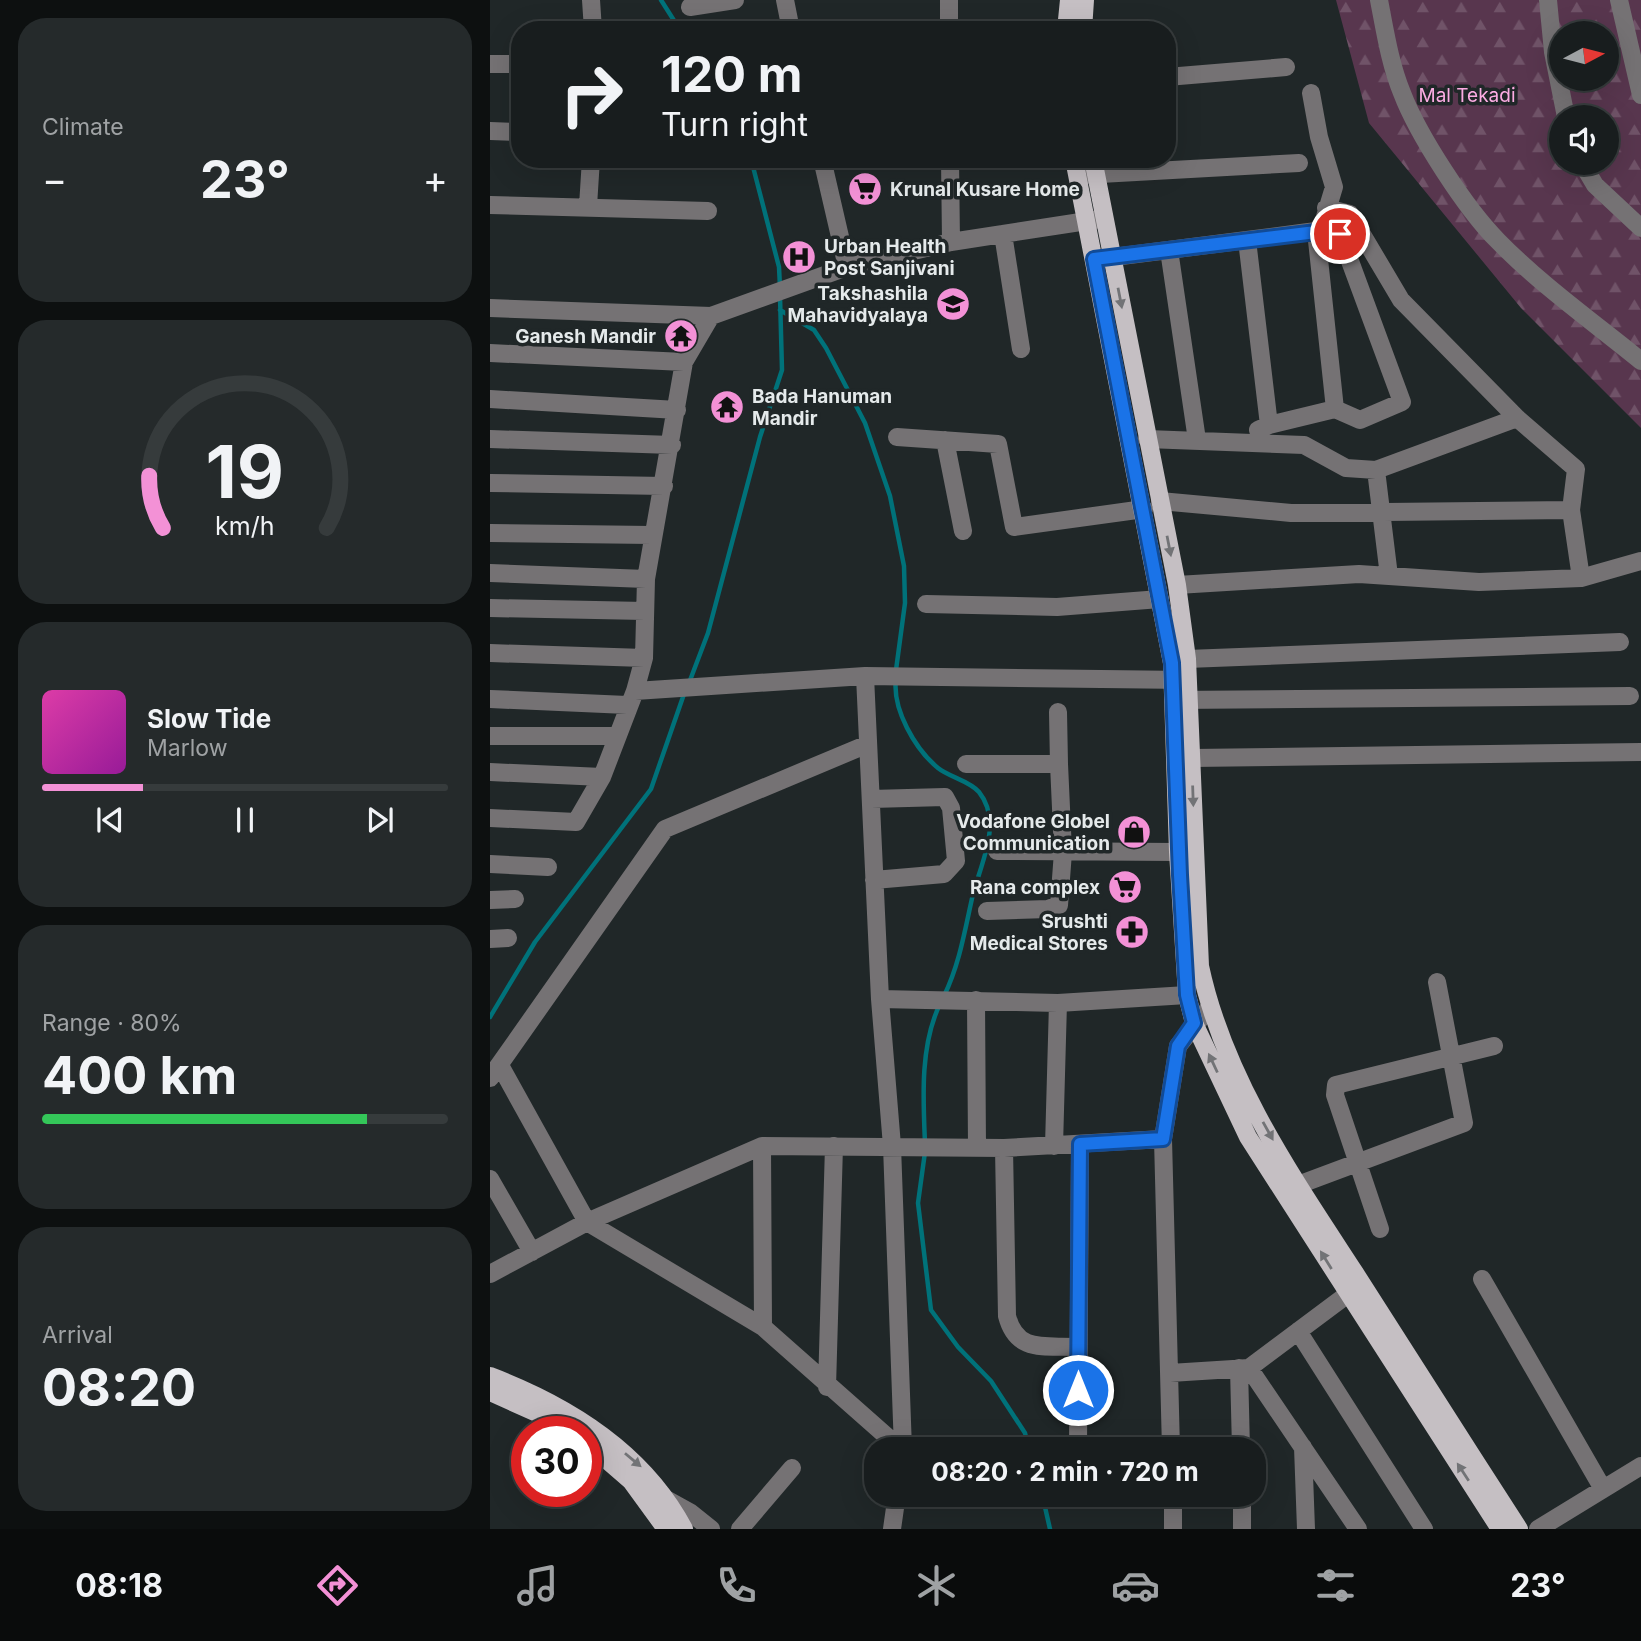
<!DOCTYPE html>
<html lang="en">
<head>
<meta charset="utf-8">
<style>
	body { margin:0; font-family:Inter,sans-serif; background:#252a2b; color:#f1f3f6; height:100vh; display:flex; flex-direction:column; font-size:26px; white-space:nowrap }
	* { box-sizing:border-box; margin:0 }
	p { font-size:23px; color:#9fa2a4 }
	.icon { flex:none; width:38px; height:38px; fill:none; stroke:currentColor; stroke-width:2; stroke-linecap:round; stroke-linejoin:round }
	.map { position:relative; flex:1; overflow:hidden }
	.details { display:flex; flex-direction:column; gap:18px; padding:18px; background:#0d1010; width:490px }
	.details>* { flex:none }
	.hud { position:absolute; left:21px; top:21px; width:665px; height:147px; border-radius:28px; box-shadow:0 7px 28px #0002,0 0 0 2px #363b3c; background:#181d1e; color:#f1f3f6; overflow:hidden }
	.needle { width:46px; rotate:83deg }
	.tools { position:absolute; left:1059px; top:21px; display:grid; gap:14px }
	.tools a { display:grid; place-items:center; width:70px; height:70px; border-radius:50%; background:#181d1e; box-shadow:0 7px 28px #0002,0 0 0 2px #363b3c; font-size:35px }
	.speed { position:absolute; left:21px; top:1416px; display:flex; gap:14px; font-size:35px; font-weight:700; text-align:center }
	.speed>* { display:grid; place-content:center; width:91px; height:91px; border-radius:50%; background:#181d1e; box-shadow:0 7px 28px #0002,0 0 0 2px #363b3c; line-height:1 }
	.speed .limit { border:10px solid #d22; background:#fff; color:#111 }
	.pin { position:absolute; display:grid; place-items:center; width:60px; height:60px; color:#fff; margin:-30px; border:4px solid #fff; border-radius:50%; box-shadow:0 2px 7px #0007 }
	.me { position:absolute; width:77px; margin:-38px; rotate:0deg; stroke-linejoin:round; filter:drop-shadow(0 0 5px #0008) }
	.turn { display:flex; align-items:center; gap:24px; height:147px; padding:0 35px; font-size:32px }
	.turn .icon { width:91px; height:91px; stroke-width:2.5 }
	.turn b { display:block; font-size:49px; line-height:60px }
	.big { font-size:52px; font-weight:700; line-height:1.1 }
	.details .card { flex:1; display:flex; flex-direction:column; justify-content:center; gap:10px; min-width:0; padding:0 24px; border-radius:28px; background:#252a2b }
	.details .dial { align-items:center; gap:0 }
	.dial svg { height:182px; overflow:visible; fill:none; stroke:#363b3c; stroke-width:7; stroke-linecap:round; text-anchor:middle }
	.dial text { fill:#f1f3f6; stroke:none }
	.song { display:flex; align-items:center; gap:21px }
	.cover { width:84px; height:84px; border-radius:10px; background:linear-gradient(135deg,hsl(320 70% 55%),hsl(300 70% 35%)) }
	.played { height:7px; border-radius:4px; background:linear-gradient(90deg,#f391d6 25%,#363b3c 25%) }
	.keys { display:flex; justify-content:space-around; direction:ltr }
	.heat { display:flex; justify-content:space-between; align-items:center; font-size:38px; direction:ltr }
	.charge { height:10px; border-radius:5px; background:linear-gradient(90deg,#34c759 80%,#363b3c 0) }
	.trip { position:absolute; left:374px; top:1437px; width:402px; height:70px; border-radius:28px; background:#181d1e; box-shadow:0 7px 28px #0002,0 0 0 2px #363b3c; font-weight:700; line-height:70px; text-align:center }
	.tabs { display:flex; height:112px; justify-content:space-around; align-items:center; background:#0a0c0c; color:#9fa2a4 }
	.tabs .icon { width:49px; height:49px }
	.tabs .active { color:#f391d6 }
	.tabs b { font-size:32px; color:#f1f3f6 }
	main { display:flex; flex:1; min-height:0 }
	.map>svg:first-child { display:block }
	.forest { fill:url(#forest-firs); fill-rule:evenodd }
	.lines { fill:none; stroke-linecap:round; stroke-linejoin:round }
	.stream { stroke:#00727a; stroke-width:4.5 }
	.minor { stroke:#757274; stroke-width:18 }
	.major { stroke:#c5bfc3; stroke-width:18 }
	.oneway { fill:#727376 }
	.route-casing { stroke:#114b97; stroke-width:18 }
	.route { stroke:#1a73e8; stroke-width:12 }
	.labels { text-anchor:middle; stroke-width:7; stroke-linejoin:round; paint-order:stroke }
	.park-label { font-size:19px; fill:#fcace3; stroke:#202728 }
	.poi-label { font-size:19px; font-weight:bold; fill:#e5eaeb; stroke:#202728; text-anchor:end }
</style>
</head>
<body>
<main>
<section class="details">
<div class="card"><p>Climate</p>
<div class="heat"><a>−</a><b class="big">23°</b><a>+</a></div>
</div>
<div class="card dial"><svg viewBox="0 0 100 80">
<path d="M14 69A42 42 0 1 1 86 69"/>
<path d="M14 69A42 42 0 0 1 8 46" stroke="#f391d6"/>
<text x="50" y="56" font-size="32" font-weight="700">19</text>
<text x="50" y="72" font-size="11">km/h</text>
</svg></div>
<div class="card">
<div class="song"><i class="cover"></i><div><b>Slow Tide</b><p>Marlow</p></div></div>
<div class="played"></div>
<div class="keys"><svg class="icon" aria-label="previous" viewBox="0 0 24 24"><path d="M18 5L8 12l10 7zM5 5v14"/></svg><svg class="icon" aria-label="pause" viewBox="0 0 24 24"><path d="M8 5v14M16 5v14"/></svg><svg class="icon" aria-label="next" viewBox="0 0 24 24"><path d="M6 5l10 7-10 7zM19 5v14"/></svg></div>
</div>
<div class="card"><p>Range · 80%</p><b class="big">400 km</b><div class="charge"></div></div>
<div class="card"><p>Arrival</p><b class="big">08:20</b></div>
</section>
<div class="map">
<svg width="1151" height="1529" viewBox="0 0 1151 1529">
	<defs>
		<pattern id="forest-firs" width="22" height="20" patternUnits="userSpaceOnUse" patternTransform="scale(1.75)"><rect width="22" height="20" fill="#58364e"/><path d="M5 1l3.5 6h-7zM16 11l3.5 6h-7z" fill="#705368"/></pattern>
	</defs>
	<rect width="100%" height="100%" fill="#202728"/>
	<!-- forest -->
	<path class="forest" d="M 846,0 L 1151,0 L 1151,428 L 1031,308 L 879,123 ZM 1071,33 L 1116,33 L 1116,79 L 1071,79 ZM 1071,117 L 1116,117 L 1116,163 L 1071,163 Z"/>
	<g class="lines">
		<!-- stream -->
		<path class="stream" d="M 171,0 L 190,30
			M 261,159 L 289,267 L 290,287
			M 290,310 L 324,330 L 336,348 L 375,423 L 400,496 L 414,566 L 415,603 L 406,670
			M 406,679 C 402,709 425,749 448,768 C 459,777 480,781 489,792 C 513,822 491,863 483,894 C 475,929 470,963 454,996
			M 199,683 L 218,633 L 270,437 L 292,370 L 290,296
			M 0,1017 L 45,942 L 161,789 L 194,694
			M 435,1143 C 433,1098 430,1045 450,1004
			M 435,1152 L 428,1203 L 441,1310 L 468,1347 L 501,1381 L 535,1433 L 539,1449
			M 552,1494 L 560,1529"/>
		<!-- minor -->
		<path class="minor" d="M 101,0 L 103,30
			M 295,0 L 301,30
			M 459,0 L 459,30
			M 889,0 C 895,31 900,64 912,93 C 928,135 976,209 1008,241 C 1051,285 1103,322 1151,361
			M 1058,0 L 1063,52 L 1076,117
			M 1129,0 L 1151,95
			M 200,7 L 245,0
			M 0,64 L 30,64
			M 677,77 L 796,67
			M 821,93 L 829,137 L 844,187 L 834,220
			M 0,131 L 30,132
			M 332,159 L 357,267
			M 460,159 L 461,242
			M 1092,163 L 1105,185 L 1151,228
			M 592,175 L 809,163
			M 0,205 L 218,211
			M 98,206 L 101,159
			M 513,234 L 531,349
			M 757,240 L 826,231 L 834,226 L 846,229 L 850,234 L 912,402 L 870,420 L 845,409
			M 679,250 L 707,440
			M 608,259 L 757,240 L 779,425
			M 0,308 L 221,316 L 357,267 L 461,242 L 610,219
			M 0,353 L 194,362
			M 0,399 L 187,410
			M 768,430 L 779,425 L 845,409 L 826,231
			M 407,437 L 508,444 L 524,527 L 654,509
			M 0,439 L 182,445
			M 657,439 L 814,445 L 856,468 L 886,470 L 1027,418
			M 455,440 L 473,531
			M 886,470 L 899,576
			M 0,483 L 174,486
			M 670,501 L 801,513 L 1081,510 L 1086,469 L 1027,418 L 911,300 L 860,214 L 836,208
			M 1081,510 L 1091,578
			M 0,533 L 162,535
			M 0,573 L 156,579
			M 687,585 L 869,574 L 989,582 L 1091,578 L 1151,561
			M 436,604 L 567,607 L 670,599
			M 0,608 L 155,611
			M 0,653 L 154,658
			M 697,659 L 1130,642
			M 375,676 L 390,999 L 402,1146 L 413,1449
			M 145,691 L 375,676 L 697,680
			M 0,699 L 137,705
			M 683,700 L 1140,696
			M 568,712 L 569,764
			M 0,736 L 125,736
			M 702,758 L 1151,752
			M 476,764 L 569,764 L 573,852 L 569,905 L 558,909 L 497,911
			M 0,772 L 112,777
			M 381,799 L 455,797 L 461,808 L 466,861 L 454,874 L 384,880
			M 0,818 L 86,822 L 112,777 L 145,691 L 154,658 L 156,579 L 194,362 L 221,316
			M 507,851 L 688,852
			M 0,864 L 58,867
			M 0,900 L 25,899
			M 0,939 L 18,938
			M 390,999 L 568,1003 L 697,995
			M 486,1000 L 487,1148
			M 11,1067 L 97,1222 L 273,1327 L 411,1449
			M 0,1078 L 175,829 L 378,744
			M 272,1146 L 273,1327
			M 564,1146 L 568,1003
			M 514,1148 L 517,1316 C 527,1354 555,1345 588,1347
			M 0,1179 L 42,1252
			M 808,1185 L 974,1123 L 947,982
			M 890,1229 L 845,1095 L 846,1085 L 1004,1046
			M 0,1274 L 97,1222 L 272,1146 L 514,1148 L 673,1139
			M 992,1279 L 1113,1489
			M 808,1331 L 934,1529
			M 749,1368 L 751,1449
			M 759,1368 L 858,1294
			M 680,1373 L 759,1368 L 868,1529
			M 337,1387 L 344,1146
			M 813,1447 L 816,1529
			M 588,1449 L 590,1144
			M 681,1449 L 673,1139 L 688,1046 L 719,1008
			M 683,1494 L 683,1529
			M 752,1494 L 752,1529
			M 172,1497 L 201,1513 L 221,1529
			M 250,1529 L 302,1468
			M 402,1529 L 407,1494
			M 1048,1529 L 1151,1466"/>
		<!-- major -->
		<path class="major" d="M 576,30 L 579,0
			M 593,30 L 595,0
			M 584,159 L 682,663 L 688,852 L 697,995 L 704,1023 L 758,1137 L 1010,1529
			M 603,159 L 687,585 L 697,659 L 710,966 C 734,1079 803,1178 865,1273 C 920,1359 974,1444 1029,1529
			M 0,1376 C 79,1406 154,1453 194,1529
			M 0,1392 L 47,1413 L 78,1432
			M 96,1442 L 141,1481 L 176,1529"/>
	</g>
	<!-- one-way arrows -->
	<defs><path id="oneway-solid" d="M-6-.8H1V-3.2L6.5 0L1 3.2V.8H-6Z" transform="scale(1.75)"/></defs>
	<g class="oneway">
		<use href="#oneway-solid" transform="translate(630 298) rotate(79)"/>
		<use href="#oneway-solid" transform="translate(679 546) rotate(79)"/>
		<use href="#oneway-solid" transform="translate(703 796) rotate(88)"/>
		<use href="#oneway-solid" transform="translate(723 1063) rotate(-115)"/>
		<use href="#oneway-solid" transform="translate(778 1131) rotate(61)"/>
		<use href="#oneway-solid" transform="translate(836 1260) rotate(-122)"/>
		<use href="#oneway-solid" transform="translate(143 1460) rotate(40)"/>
		<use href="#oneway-solid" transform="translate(973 1472) rotate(-123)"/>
	</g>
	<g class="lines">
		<!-- route casing -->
		<g class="route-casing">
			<path id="route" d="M 588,1390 L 590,1144 L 673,1139 L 688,1046 L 704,1023 L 697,995 L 690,875 L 682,663 L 604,259 L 826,232 L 834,226 L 846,229 L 850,234"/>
		</g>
		<!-- route -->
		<use href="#route" class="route"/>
	</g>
	<!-- icons -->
	<defs>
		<g id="supermarket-disc" transform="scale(1.75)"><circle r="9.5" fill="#f391d6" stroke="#202728"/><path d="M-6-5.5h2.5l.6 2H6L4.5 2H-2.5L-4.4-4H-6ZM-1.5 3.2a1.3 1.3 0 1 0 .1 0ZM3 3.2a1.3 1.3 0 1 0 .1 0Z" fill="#111"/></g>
		<g id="hospital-disc" transform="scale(1.75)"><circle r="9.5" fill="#f391d6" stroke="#202728"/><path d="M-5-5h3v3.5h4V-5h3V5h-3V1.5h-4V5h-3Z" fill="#111"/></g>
		<g id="university-disc" transform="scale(1.75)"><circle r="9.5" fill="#f391d6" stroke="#202728"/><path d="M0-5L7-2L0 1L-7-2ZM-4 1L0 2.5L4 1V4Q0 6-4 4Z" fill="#111"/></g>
		<g id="temple-disc" transform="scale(1.75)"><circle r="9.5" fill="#f391d6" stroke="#202728"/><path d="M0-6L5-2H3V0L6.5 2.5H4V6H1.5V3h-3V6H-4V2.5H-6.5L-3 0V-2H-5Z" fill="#111"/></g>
		<g id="shop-disc" transform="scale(1.75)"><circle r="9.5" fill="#f391d6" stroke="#202728"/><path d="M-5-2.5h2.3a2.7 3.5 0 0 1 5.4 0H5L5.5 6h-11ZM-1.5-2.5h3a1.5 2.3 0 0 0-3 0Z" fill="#111"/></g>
		<g id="pharmacy-disc" transform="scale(1.75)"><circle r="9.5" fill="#f391d6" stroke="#202728"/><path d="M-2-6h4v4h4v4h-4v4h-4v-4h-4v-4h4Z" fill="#111"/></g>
	</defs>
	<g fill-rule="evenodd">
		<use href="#supermarket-disc" x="375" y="189"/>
		<use href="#hospital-disc" x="309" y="257"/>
		<use href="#university-disc" x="463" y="304"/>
		<use href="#temple-disc" x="191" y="336"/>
		<use href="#temple-disc" x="237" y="407"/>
		<use href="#shop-disc" x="644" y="832"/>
		<use href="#supermarket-disc" x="635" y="887"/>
		<use href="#pharmacy-disc" x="642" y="932"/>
	</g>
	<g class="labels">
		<!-- park labels -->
		<g class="park-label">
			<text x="977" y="102">Mal Tekadi</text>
		</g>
		<!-- poi labels -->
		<g class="poi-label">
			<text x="400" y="196" text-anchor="start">Krunal Kusare Home</text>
			<text x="334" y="253" text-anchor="start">Urban Health<tspan x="334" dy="22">Post Sanjivani</tspan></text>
			<text x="438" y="300">Takshashila<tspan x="438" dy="22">Mahavidyalaya</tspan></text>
			<text x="166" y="343">Ganesh Mandir</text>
			<text x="262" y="403" text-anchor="start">Bada Hanuman<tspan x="262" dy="22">Mandir</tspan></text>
			<text x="620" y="828">Vodafone Globel<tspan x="620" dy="22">Communication</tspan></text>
			<text x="610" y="894">Rana complex</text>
			<text x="618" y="928">Srushti<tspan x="618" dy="22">Medical Stores</tspan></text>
		</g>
	</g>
</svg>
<div class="tools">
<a><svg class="needle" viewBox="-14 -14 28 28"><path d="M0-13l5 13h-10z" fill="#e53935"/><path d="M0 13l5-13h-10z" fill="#9fa2a4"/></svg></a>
<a><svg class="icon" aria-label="sound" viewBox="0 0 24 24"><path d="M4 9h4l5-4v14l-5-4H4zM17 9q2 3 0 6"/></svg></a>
</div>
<div class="speed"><div class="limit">30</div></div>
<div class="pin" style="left:850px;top:234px;background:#d93025"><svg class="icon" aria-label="arrive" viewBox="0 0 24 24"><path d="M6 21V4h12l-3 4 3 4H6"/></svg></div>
<svg class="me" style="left:588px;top:1390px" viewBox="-20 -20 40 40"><circle r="17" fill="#1a73e8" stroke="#fff" stroke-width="3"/><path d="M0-11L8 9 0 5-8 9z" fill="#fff"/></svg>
<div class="trip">08:20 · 2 min · 720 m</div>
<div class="hud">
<div class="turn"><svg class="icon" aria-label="right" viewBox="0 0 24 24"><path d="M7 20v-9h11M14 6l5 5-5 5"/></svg><div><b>120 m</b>Turn right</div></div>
</div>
</div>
</main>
<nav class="tabs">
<b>08:18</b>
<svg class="icon active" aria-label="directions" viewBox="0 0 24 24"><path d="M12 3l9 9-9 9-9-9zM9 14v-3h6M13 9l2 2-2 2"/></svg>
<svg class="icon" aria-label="music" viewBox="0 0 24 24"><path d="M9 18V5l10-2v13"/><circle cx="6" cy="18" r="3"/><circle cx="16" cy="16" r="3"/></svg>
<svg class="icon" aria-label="phone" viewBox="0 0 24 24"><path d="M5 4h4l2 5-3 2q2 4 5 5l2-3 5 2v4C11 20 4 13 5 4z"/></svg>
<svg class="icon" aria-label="climate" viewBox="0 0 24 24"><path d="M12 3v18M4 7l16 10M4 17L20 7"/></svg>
<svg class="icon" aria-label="car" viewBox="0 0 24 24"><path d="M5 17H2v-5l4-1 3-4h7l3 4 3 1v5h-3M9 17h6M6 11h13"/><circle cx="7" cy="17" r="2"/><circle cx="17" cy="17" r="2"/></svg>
<svg class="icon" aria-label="filters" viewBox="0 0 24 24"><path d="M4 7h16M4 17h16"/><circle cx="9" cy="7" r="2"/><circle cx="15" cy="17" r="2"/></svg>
<b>23°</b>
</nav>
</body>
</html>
